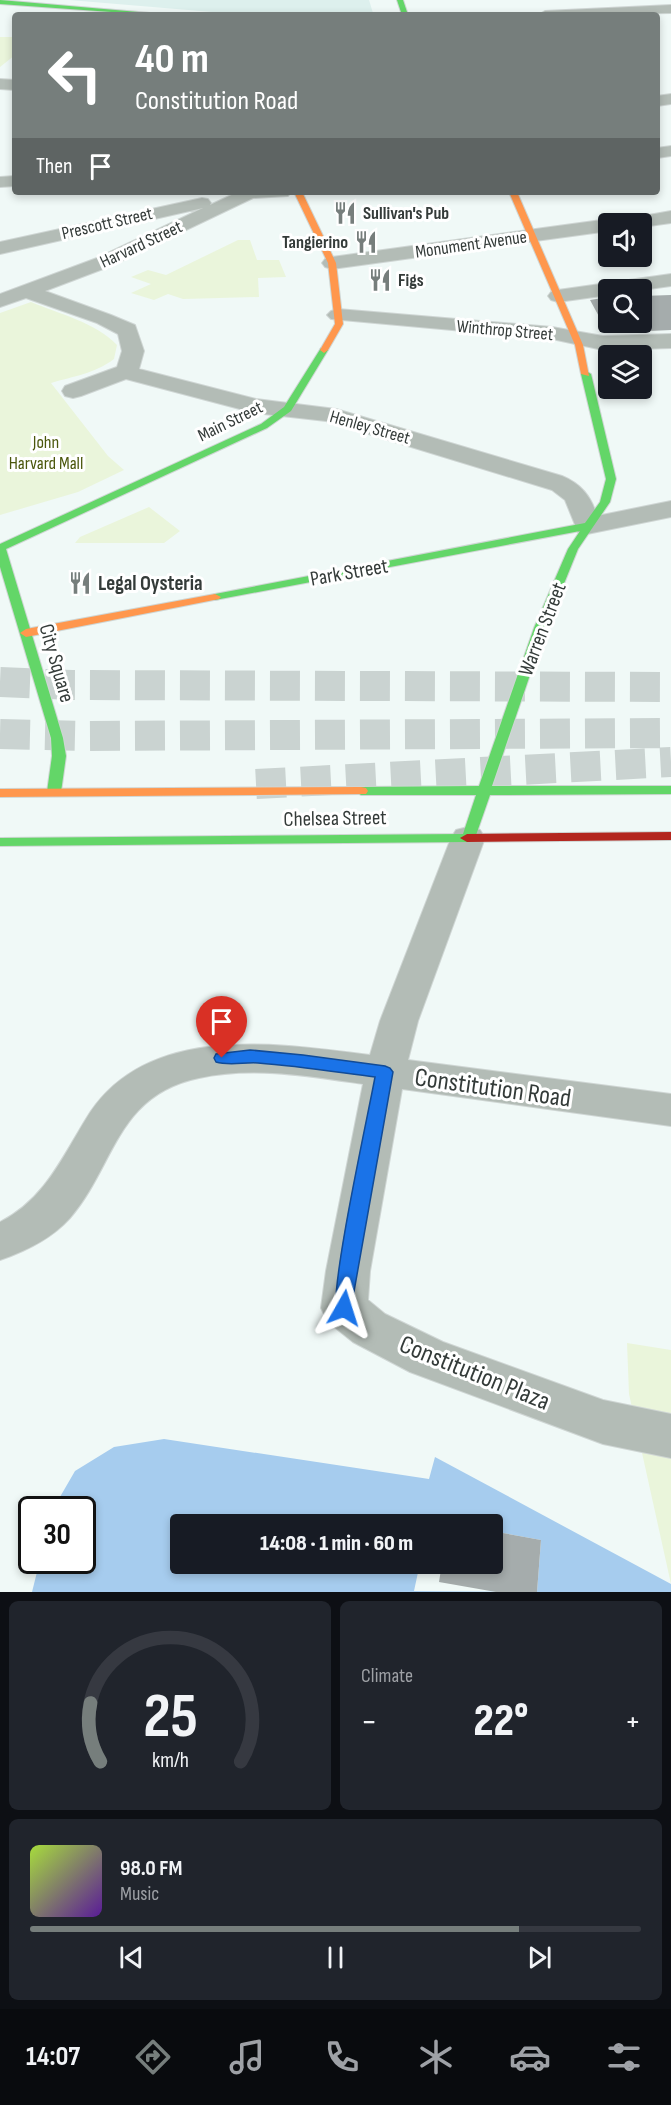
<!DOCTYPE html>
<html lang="en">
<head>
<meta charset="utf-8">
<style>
	body { margin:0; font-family:"Sofia Sans Condensed",sans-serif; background:#20242c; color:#f1f3f6; height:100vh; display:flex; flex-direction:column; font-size:22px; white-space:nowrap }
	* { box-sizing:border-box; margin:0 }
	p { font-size:20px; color:#9ea1a6 }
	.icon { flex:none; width:33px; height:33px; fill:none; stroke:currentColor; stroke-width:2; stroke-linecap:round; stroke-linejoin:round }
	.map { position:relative; height:1592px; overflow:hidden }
	.side { display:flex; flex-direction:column; gap:9px; padding:9px; background:#0d0f14; flex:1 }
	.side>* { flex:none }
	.hud { position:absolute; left:12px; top:12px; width:648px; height:183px; border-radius:6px; box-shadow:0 3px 9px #0003; background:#767e7c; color:#fff; overflow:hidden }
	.buttons { position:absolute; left:598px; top:213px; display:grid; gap:12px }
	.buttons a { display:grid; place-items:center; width:54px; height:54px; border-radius:6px; background:#171b24; box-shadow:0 3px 9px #0003; font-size:30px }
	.speed { position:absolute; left:18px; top:1496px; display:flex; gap:12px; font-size:30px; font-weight:700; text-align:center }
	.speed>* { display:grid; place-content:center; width:78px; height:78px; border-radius:50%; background:#171b24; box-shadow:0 3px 9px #0003; line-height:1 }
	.speed .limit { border:3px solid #111; border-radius:9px; background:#fff; color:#111 }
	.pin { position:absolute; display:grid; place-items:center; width:51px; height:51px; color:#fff; margin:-62px -26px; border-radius:50% 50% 50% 0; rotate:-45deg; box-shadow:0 0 6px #0007 }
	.pin .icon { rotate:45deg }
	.me { position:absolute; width:66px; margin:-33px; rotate:6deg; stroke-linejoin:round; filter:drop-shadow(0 0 4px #0008) }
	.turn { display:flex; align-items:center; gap:21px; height:126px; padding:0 24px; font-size:27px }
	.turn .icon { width:78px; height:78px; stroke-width:2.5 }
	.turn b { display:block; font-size:42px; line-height:51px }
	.then { display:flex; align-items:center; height:57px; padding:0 24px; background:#0003; gap:12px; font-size:22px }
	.big { font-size:45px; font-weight:800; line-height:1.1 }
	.side .tile { flex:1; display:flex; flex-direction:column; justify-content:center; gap:9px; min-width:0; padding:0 21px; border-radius:9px; background:#20242c }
	.side .dial { align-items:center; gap:0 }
	.dial svg { height:156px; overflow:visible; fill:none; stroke:#363941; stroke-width:7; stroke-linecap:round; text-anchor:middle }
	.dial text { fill:#f1f3f6; stroke:none }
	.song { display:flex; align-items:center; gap:18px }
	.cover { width:72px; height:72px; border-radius:9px; background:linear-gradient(135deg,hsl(80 70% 55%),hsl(270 70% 35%)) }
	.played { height:6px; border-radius:3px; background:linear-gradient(90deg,#767e7c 80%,#363941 80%) }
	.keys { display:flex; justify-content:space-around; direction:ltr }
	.heat { display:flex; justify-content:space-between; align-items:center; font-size:33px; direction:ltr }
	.side .tiles { flex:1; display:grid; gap:9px; grid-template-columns:1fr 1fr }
	.tile:last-child { grid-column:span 2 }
	.trip { position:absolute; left:170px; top:1514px; width:333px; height:60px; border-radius:6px; background:#171b24; box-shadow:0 3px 9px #0003; font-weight:800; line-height:60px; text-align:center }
	.tab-bar { display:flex; height:96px; justify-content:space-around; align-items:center; background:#090b0e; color:#9ea1a6 }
	.tab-bar .icon { width:42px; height:42px }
	.tab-bar .selected { color:#767e7c }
	.tab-bar b { font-size:27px; color:#f1f3f6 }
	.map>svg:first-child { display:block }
	.built { fill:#ddf0ed }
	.green { fill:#eaf5db }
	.water { fill:#a6ccee; fill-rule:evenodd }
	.pier { fill:#f0f9f7 }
	.building { fill:#a5acac }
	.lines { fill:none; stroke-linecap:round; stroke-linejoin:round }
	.highway-tunnel { stroke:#cad3d1; stroke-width:30; stroke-dasharray:30 15; stroke-linecap:butt }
	.street-casing { stroke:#cfd6d4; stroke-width:2 }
	.fast-casing { stroke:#cfd6d4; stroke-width:2 }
	.slow-casing { stroke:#cfd6d4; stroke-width:2 }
	.jam-casing { stroke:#cfd6d4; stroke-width:2 }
	.street { fill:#b3bcb6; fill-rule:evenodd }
	.fast { fill:#63d668; fill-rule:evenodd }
	.slow { fill:#ff974d; fill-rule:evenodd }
	.jam { fill:#b3261e; fill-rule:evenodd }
	.route { fill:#1a73e8; stroke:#114b97; stroke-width:1.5 }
	.labels { text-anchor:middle; stroke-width:6; stroke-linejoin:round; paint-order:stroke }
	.far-poi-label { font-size:18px; font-weight:bold; fill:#343b39; stroke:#fff; text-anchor:start }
	.far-street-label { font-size:18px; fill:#343b39; stroke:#fff }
	.far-park-label { font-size:18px; fill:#4b570c; stroke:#fff }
	.street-label { font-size:21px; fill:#343b39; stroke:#fff }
	.poi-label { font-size:21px; font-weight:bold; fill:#343b39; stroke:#fff; text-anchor:start }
	.near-street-label { font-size:26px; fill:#343b39; stroke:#fff }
</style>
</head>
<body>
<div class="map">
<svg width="671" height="1592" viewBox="0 0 671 1592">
	<rect width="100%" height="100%" fill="#f0f9f7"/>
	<!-- built -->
	<path class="built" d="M 69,0 L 369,0 L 373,13 L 248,15 Z"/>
	<!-- green -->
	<path class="green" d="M 0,37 L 15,37 L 15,55 L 0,67 Z
		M 238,240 L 250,240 L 257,260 L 279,260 L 286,277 L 258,278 L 259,297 L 183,299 L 168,294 L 154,300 L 131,293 L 151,284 L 131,277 L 148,270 L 166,275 Z
		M 31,302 C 59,314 95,322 117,345 L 114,359 C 94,374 74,376 51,383 L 108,456 L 124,470 L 78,492 L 0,515 L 0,313 Z
		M 149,507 L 180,531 L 164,543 L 75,543 L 80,537 Z
		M 627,1343 L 671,1350 L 671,1584 L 629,1394 Z"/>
	<!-- water -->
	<path class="water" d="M 164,1439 L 429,1479 L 435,1457 L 671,1584 L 671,1592 L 32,1592 L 40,1560 L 82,1560 L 82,1509 L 53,1509 L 75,1471 L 114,1447 ZM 180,1524 L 492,1524 L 492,1563 L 180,1563 Z"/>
	<!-- pier -->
	<path class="pier" d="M 492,1531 L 541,1540 L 537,1592 L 414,1591 L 420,1563 L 492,1563 Z"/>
	<!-- building -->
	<path class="building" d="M 671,295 L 671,330 L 608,333 L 590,300 L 609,297 L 609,322 L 642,322 L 642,296 Z
		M 492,1531 L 541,1540 L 537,1592 L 496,1592 L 439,1582 L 442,1563 L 492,1563 Z"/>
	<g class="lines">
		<!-- highway-tunnel -->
		<path class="highway-tunnel" d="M 0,682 L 72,685 L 671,687
			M 0,734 L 89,736 L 671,733
			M 256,784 L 671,762"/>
		<!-- street casing -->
		<g class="street-casing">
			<path id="street" d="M 671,5 L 671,13 L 538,15 L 545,11 Z
				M 0,79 L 15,80 L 15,90 L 0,89 Z
				M 671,94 L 671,104 L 657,106 L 657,96 Z
				M 671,146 L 671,156 L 657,158 L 657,148 Z
				M 15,176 L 15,186 L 0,187 L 0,177 Z
				M 238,192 L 291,192 L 288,196 L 253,198 L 111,266 L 45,291 L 111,315 L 135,325 L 144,351 L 139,369 L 256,399 L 336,409 L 562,476 C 581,484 591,496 597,516 L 671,501 L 671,517 L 587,534 L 578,532 L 565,500 L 552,490 L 326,421 L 255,413 L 126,379 L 81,396 L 73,398 L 65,396 L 62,391 L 65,386 L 117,367 L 122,351 L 118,334 L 97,323 L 26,298 L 0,307 L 0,294 L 97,258 L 203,208 L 0,254 L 0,242 L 202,198 L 208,199 L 211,203 L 210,205 Z
				M 671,211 L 671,223 L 642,227 L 642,224 L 609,224 L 609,231 L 332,269 L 325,267 L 322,263 L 325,259 L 332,257 L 609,219 L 615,221 Z
				M 671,274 L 671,286 L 642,290 L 609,290 L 609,295 L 558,302 L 551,300 L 548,296 L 551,292 L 558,290 Z
				M 338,309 L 552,327 L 603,336 L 671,334 L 671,348 L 603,350 L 552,339 L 331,319 L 327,315 L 331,311 Z
				M 468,827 L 480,830 L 485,838 L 418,1021 L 408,1060 L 671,1094 L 671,1126 L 402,1089 L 370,1271 L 368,1300 L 385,1314 L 443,1342 L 603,1400 L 671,1414 L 671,1458 L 603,1444 L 410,1372 L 353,1342 L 328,1322 L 321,1308 L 326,1271 L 363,1084 C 309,1076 252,1066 199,1078 C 116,1095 115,1166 70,1218 C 51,1239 26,1251 0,1260 L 0,1222 C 44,1200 62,1158 86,1119 C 144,1022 276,1043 370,1055 L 380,1021 L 451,838 L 456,830 Z"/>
		</g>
		<!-- fast casing -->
		<g class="fast-casing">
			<path id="fast" d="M 0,0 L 150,13 L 153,15 L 0,4 Z
				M 397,0 L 403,0 L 408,15 L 402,15 Z
				M 321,348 L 328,350 L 291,411 L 267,428 L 6,549 L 63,738 L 66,756 L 61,792 L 59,795 L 49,795 L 47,792 L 52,756 L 51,738 L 0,567 L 0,544 L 261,424 L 284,407 Z
				M 586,371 L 591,374 L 616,479 L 610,502 L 578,549 L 546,628 L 492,786 L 671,786 L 671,794 L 490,795 L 475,838 L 468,842 L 0,846 L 0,838 L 463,834 L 476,795 L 361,795 L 354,791 L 361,787 L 479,786 L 534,628 L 568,549 L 580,531 L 215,600 L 209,597 L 215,594 L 585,523 L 600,502 L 606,479 L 581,374 Z"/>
		</g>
		<!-- slow casing -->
		<g class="slow-casing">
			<path id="slow" d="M 294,192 L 302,192 L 336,263 L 343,324 L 328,350 L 324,353 L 320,350 L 335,324 L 328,263 Z
				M 509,192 L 517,192 L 583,345 L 589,376 L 581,374 L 575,345 Z
				M 215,594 L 221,597 L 219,599 L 26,637 L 20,633 L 26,629 Z
				M 361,787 L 366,788 L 368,791 L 366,794 L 0,797 L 0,789 Z"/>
		</g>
		<!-- jam casing -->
		<g class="jam-casing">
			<path id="jam" d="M 671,832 L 671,840 L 467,842 L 460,838 L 467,834 Z"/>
		</g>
		<!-- street -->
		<use href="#street" class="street"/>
		<!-- fast -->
		<use href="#fast" class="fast"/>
		<!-- slow -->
		<use href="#slow" class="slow"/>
		<!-- jam -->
		<use href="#jam" class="jam"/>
	</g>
	<!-- route -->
	<path class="route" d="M 250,1050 L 303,1055 L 385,1066 L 390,1068 L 393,1072 L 350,1314 L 344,1316 L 337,1314 C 328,1295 369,1111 375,1077 C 336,1072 298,1066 258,1063 C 245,1062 229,1066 216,1062 L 214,1058 L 216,1054 Z"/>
	<!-- icons -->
	<defs>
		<g id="restaurant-bare" transform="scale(1.8)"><path d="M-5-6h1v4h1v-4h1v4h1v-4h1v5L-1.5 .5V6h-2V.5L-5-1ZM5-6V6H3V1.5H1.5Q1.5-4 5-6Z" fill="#767e7c" stroke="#fff" stroke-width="2.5" paint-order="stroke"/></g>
	</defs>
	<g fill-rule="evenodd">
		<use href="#restaurant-bare" x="345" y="213"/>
		<use href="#restaurant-bare" x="366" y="242"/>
		<use href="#restaurant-bare" x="380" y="280"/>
		<use href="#restaurant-bare" x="80" y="583"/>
	</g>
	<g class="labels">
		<!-- far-poi labels -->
		<g class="far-poi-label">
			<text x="363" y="219">Sullivan's Pub</text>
			<text x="348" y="248" text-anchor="end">Tangierino</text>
			<text x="398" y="286">Figs</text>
		</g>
		<!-- far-street labels -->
		<g class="far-street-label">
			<text transform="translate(107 223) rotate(-13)" y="6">Prescott Street</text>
			<text transform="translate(141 244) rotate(-25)" y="6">Harvard Street</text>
			<text transform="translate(471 244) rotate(-8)" y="6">Monument Avenue</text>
			<text transform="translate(505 330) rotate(5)" y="6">Winthrop Street</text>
			<text transform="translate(230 421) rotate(-26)" y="6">Main Street</text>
			<text transform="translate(370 427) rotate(16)" y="6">Henley Street</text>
		</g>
		<!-- far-park labels -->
		<g class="far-park-label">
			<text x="46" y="448">John<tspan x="46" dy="21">Harvard Mall</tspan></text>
		</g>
		<!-- street labels -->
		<g class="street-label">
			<text transform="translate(349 572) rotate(-10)" y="7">Park Street</text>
			<text transform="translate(542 629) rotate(-69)" y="7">Warren Street</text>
			<text transform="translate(57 663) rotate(74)" y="7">City Square</text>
			<text transform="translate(335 818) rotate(-1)" y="7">Chelsea Street</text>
		</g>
		<!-- poi labels -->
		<g class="poi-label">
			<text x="98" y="590">Legal Oysteria</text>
		</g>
		<!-- near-street labels -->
		<g class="near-street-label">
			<text transform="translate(493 1087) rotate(8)" y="9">Constitution Road</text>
			<text transform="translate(475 1372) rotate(22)" y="9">Constitution Plaza</text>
		</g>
	</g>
</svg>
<div class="buttons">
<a><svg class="icon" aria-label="sound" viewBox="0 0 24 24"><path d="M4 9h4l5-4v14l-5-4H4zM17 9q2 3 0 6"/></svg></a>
<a><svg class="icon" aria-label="search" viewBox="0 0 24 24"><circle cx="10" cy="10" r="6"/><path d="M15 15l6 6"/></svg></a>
<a><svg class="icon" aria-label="layers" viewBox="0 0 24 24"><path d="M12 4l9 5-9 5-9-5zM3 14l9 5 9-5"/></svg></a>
</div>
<div class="speed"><div class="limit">30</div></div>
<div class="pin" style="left:222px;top:1058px;background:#d93025"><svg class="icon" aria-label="arrive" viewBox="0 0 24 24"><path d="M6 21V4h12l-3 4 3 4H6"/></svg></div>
<svg class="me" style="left:344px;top:1308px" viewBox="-20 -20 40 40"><path d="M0-17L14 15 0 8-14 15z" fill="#1a73e8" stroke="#fff" stroke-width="4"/></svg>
<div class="trip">14:08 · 1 min · 60 m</div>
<div class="hud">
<div class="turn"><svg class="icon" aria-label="left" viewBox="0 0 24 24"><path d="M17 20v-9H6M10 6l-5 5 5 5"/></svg><div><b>40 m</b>Constitution Road</div></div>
<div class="then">Then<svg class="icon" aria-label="arrive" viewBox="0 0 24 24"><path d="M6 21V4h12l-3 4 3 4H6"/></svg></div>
</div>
</div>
<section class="side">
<div class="tiles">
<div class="tile dial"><svg viewBox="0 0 100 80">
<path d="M14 69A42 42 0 1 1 86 69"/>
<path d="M14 69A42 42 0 0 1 9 39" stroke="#767e7c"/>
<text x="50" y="56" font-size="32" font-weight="700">25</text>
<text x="50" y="72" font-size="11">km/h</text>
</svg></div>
<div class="tile"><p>Climate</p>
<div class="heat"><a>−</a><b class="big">22°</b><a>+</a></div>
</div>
<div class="tile">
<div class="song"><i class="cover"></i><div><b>98.0 FM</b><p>Music</p></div></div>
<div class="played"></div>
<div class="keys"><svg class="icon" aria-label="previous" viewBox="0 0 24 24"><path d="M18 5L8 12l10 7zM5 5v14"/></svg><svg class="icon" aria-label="pause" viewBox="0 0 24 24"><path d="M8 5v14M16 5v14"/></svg><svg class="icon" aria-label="next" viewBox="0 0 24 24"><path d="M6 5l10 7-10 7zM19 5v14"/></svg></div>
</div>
</div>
</section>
<nav class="tab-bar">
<b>14:07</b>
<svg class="icon selected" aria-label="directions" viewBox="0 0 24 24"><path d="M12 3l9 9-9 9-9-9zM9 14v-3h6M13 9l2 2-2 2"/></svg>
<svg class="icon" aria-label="music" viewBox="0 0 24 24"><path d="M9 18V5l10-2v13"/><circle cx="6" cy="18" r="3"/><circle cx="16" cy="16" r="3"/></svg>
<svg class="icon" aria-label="phone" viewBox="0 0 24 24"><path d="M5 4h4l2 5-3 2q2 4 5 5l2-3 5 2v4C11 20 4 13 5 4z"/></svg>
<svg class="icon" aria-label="climate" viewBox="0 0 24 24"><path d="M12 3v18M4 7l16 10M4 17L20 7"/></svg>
<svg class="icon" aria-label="car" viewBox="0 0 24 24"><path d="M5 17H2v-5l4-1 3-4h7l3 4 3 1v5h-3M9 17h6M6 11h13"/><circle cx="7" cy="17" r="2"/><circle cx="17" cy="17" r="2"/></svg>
<svg class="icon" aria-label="filters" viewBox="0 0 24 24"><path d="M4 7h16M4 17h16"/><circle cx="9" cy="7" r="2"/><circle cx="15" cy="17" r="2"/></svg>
</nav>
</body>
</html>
